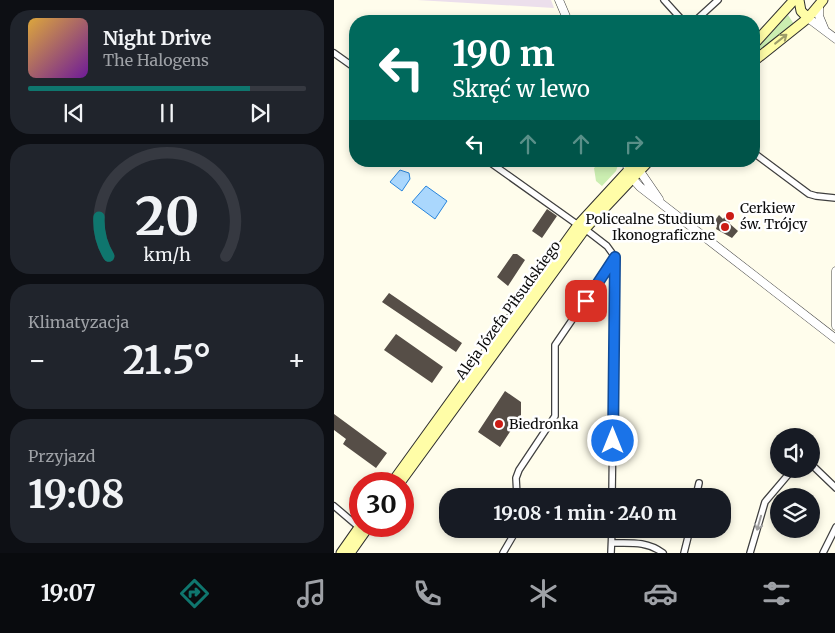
<!DOCTYPE html>
<html lang="pl">
<head>
<meta charset="utf-8">
<style>
	body { margin:0; font-family:Merriweather,serif; background:#20242c; color:#f1f3f6; height:100vh; display:flex; flex-direction:column; font-size:19px; white-space:nowrap }
	* { box-sizing:border-box; margin:0 }
	p { font-size:16px; color:#9ea1a6 }
	.icon { flex:none; width:28px; height:28px; fill:none; stroke:currentColor; stroke-width:2; stroke-linecap:round; stroke-linejoin:round }
	.map { position:relative; flex:1; overflow:hidden }
	.panel { display:flex; flex-direction:column; gap:10px; padding:10px; background:#0d0f14; width:334px }
	.panel>* { flex:none }
	.banner { position:absolute; left:15px; top:15px; width:411px; height:152px; border-radius:20px; box-shadow:0 2px 8px #0003; background:#00695c; color:#fff; overflow:hidden }
	.buttons { position:absolute; left:436px; top:428px; display:grid; gap:10px }
	.buttons a { display:grid; place-items:center; width:50px; height:50px; border-radius:50%; background:#171b24; box-shadow:0 2px 8px #0003; font-size:25px }
	.speed { position:absolute; left:15px; top:472px; display:flex; gap:10px; font-size:25px; font-weight:700; text-align:center }
	.speed>* { display:grid; place-content:center; width:65px; height:65px; border-radius:50%; background:#171b24; box-shadow:0 2px 8px #0003; line-height:1 }
	.speed .limit { border:8px solid #d22; background:#fff; color:#111 }
	.pin { position:absolute; display:grid; place-items:center; width:42px; height:42px; color:#fff; margin:-21px; border-radius:10px; box-shadow:0 2px 8px #0006 }
	.me { position:absolute; width:55px; margin:-28px; rotate:0deg; stroke-linejoin:round; filter:drop-shadow(0 0 4px #0008) }
	.turn { display:flex; align-items:center; gap:18px; height:105px; padding:0 20px; font-size:22px }
	.turn .icon { width:65px; height:65px; stroke-width:2.5 }
	.turn b { display:block; font-size:35px; line-height:42px }
	.lanes { display:flex; align-items:center; height:48px; padding:0 20px; background:#0003; justify-content:center; gap:25px; direction:ltr }
	.lanes .off { opacity:.35 }
	.big { font-size:38px; font-weight:700; line-height:1.1 }
	.panel .card { flex:1; display:flex; flex-direction:column; justify-content:center; gap:8px; min-width:0; padding:0 18px; border-radius:20px; background:#20242c }
	.panel .dial { align-items:center; gap:0 }
	.dial svg { height:130px; overflow:visible; fill:none; stroke:#363941; stroke-width:7; stroke-linecap:round; text-anchor:middle }
	.dial text { fill:#f1f3f6; stroke:none }
	.song { display:flex; align-items:center; gap:15px }
	.cover { width:60px; height:60px; border-radius:8px; background:linear-gradient(135deg,hsl(40 70% 55%),hsl(280 70% 35%)) }
	.played { height:5px; border-radius:2px; background:linear-gradient(90deg,#0f766e 80%,#363941 80%) }
	.keys { display:flex; justify-content:space-around; direction:ltr }
	.heat { display:flex; justify-content:space-between; align-items:center; font-size:28px; direction:ltr }
	.trip { position:absolute; left:105px; top:488px; width:292px; height:50px; border-radius:20px; background:#171b24; box-shadow:0 2px 8px #0003; font-weight:700; line-height:50px; text-align:center }
	.dock { display:flex; height:80px; justify-content:space-around; align-items:center; background:#090b0e; color:#9ea1a6 }
	.dock .icon { width:35px; height:35px }
	.dock .on { color:#0f766e }
	.dock b { font-size:22px; color:#f1f3f6 }
	main { display:flex; flex:1; min-height:0 }
	.map>svg:first-child { display:block }
	.industrial { fill:#ecdfec }
	.green { fill:#cbeeb1 }
	.water { fill:#aad7fd; stroke:#2985dc }
	.building { fill:#564e47 }
	.lines { fill:none; stroke-linecap:round; stroke-linejoin:round }
	.minor-casing { stroke:#3f3f3f; stroke-width:8 }
	.tertiary-casing { stroke:#3f3f3f; stroke-width:9 }
	.secondary-casing { stroke:#2e2e2e; stroke-width:11 }
	.minor { stroke:#fff; stroke-width:5.5 }
	.tertiary { stroke:#fff; stroke-width:8 }
	.secondary { stroke:#fffda7; stroke-width:9 }
	.oneway { stroke:#9e9d69 }
	.oneway2 { stroke:#9e9e9e }
	.route-casing { stroke:#114b97; stroke-width:12 }
	.route { stroke:#1a73e8; stroke-width:9 }
	.poi-dot { fill:#cb1c15; stroke:#fff; stroke-width:2 }
	.labels { text-anchor:middle; stroke-width:5; stroke-linejoin:round; paint-order:stroke }
	.poi-label { font-size:14px; fill:#0c0c0c; stroke:#fff; text-anchor:start }
	.street-label { font-size:14px; fill:#0c0c0c; stroke:#fff }
</style>
</head>
<body>
<main>
<section class="panel">
<div class="card">
<div class="song"><i class="cover"></i><div><b>Night Drive</b><p>The Halogens</p></div></div>
<div class="played"></div>
<div class="keys"><svg class="icon" aria-label="previous" viewBox="0 0 24 24"><path d="M18 5L8 12l10 7zM5 5v14"/></svg><svg class="icon" aria-label="pause" viewBox="0 0 24 24"><path d="M8 5v14M16 5v14"/></svg><svg class="icon" aria-label="next" viewBox="0 0 24 24"><path d="M6 5l10 7-10 7zM19 5v14"/></svg></div>
</div>
<div class="card dial"><svg viewBox="0 0 100 80">
<path d="M14 69A42 42 0 1 1 86 69"/>
<path d="M14 69A42 42 0 0 1 8 45" stroke="#0f766e"/>
<text x="50" y="56" font-size="32" font-weight="700">20</text>
<text x="50" y="72" font-size="11">km/h</text>
</svg></div>
<div class="card"><p>Klimatyzacja</p>
<div class="heat"><a>−</a><b class="big">21.5°</b><a>+</a></div>
</div>
<div class="card"><p>Przyjazd</p><b class="big">19:08</b></div>
</section>
<div class="map">
<svg width="502" height="553" viewBox="0 0 502 553">
	<rect width="100%" height="100%" fill="#fffdec"/>
	<!-- industrial -->
	<path class="industrial" d="M 83,0 L 217,0 L 220,8 Z"/>
	<!-- green -->
	<path class="green" d="M 454,15 L 460,24 L 420,55 L 420,51 Z
		M 268,161 L 285,162 L 282,171 L 268,186 L 262,181 L 260,168 Z"/>
	<!-- water -->
	<path class="water" d="M 66,170 L 75,173 L 76,179 L 68,191 L 56,182 Z
		M 92,186 L 113,201 L 101,219 L 78,202 Z"/>
	<!-- building -->
	<path class="building" d="M 213,209 L 223,216 L 208,238 L 198,231 Z
		M 395,211 L 401,216 L 395,223 L 404,231 L 398,238 L 382,229 L 383,226 L 379,223 L 385,215 L 389,219 Z
		M 179,254 L 183,254 L 191,260 L 174,286 L 163,277 Z
		M 55,293 L 128,343 L 122,352 L 48,302 Z
		M 62,334 L 109,367 L 98,383 L 50,350 Z
		M 171,391 L 187,402 L 187,415 L 166,447 L 144,432 Z
		M 0,414 L 53,453 L 42,468 L 9,444 L 12,439 L 0,430 Z"/>
	<g class="lines">
		<!-- minor casing -->
		<g class="minor-casing">
			<path id="minor" d="M 330,0 L 349,21
				M 361,21 L 384,0
				M 0,53 L 21,68
				M 420,153 L 475,194 L 482,196 L 502,198
				M 154,161 L 244,225
				M 251,229 L 273,246 L 281,257 L 278,496
				M 478,465 L 502,488
				M 183,496 L 182,478 L 185,470 L 221,416 L 221,345 L 281,257
				M 362,496 L 365,483
				M 0,506 L 27,529
				M 278,543 C 297,543 313,541 329,553
				M 169,553 L 183,529
				M 277,553 L 278,529
				M 350,553 L 356,529
				M 416,553 L 431,502 L 459,469
				M 489,553 L 502,527"/>
		</g>
		<!-- tertiary casing -->
		<g class="tertiary-casing">
			<path id="tertiary" d="M 225,0 L 234,21
				M 485,6 L 485,16 L 490,28
				M 474,18 L 502,39
				M 291,161 L 298,178 L 306,187 L 502,339
				M 303,167 L 325,199
				M 502,271 L 502,326"/>
		</g>
		<!-- secondary casing -->
		<g class="secondary-casing">
			<path id="secondary" d="M 465,0 L 467,11 L 474,18
				M 420,44 L 460,0
				M 420,61 L 474,18 L 489,0
				M 57,484 L 244,225 L 303,161
				M 65,484 L 251,229 L 315,161
				M 7,553 L 26,526
				M 16,553 L 35,526"/>
		</g>
		<!-- minor -->
		<use href="#minor" class="minor"/>
		<!-- tertiary -->
		<use href="#tertiary" class="tertiary"/>
		<!-- secondary -->
		<use href="#secondary" class="secondary"/>
	</g>
	<!-- one-way arrows -->
	<defs><path id="oneway-shaft" d="M-6 0H5M1.5-3L5.5 0L1.5 3" fill="none" stroke-width="1.6" stroke-linecap="round" stroke-linejoin="round" transform="scale(1.25)"/></defs>
	<use class="oneway" href="#oneway-shaft" transform="translate(447 39) rotate(-38)"/>
	<use class="oneway2" href="#oneway-shaft" transform="translate(425 523) rotate(106)"/>
	<g class="lines">
		<!-- route casing -->
		<g class="route-casing">
			<path id="route" d="M 252,301 L 281,257 L 279,441"/>
		</g>
		<!-- route -->
		<use href="#route" class="route"/>
	</g>
	<!-- markers -->
	<g class="poi-dot">
		<circle cx="396" cy="216" r="5"/>
		<circle cx="391" cy="227" r="5"/>
		<circle cx="165" cy="424" r="5"/>
	</g>
	<g class="labels">
		<!-- poi labels -->
		<g class="poi-label">
			<text x="406" y="213">Cerkiew<tspan x="406" dy="16">św. Trójcy</tspan></text>
			<text x="381" y="224" text-anchor="end">Policealne Studium<tspan x="381" dy="16">Ikonograficzne</tspan></text>
			<text x="175" y="429">Biedronka</text>
		</g>
		<!-- street labels -->
		<g class="street-label">
			<text transform="translate(174 310) rotate(-54)" y="5">Aleja Józefa Piłsudskiego</text>
		</g>
	</g>
</svg>
<div class="buttons">
<a><svg class="icon" aria-label="sound" viewBox="0 0 24 24"><path d="M4 9h4l5-4v14l-5-4H4zM17 9q2 3 0 6"/></svg></a>
<a><svg class="icon" aria-label="layers" viewBox="0 0 24 24"><path d="M12 4l9 5-9 5-9-5zM3 14l9 5 9-5"/></svg></a>
</div>
<div class="speed"><div class="limit">30</div></div>
<div class="pin" style="left:252px;top:301px;background:#d93025"><svg class="icon" aria-label="arrive" viewBox="0 0 24 24"><path d="M6 21V4h12l-3 4 3 4H6"/></svg></div>
<svg class="me" style="left:279px;top:441px" viewBox="-20 -20 40 40"><circle r="17" fill="#1a73e8" stroke="#fff" stroke-width="3"/><path d="M0-11L8 9 0 5-8 9z" fill="#fff"/></svg>
<div class="trip">19:08 · 1 min · 240 m</div>
<div class="banner">
<div class="turn"><svg class="icon" aria-label="left" viewBox="0 0 24 24"><path d="M17 20v-9H6M10 6l-5 5 5 5"/></svg><div><b>190 m</b>Skręć w lewo</div></div>
<div class="lanes"><svg class="icon" aria-label="left" viewBox="0 0 24 24"><path d="M17 20v-9H6M10 6l-5 5 5 5"/></svg><svg class="icon off" aria-label="ahead" viewBox="0 0 24 24"><path d="M12 20V5M6 11l6-6 6 6"/></svg><svg class="icon off" aria-label="ahead" viewBox="0 0 24 24"><path d="M12 20V5M6 11l6-6 6 6"/></svg><svg class="icon off" aria-label="right" viewBox="0 0 24 24"><path d="M7 20v-9h11M14 6l5 5-5 5"/></svg></div>
</div>
</div>
</main>
<nav class="dock">
<b>19:07</b>
<svg class="icon on" aria-label="directions" viewBox="0 0 24 24"><path d="M12 3l9 9-9 9-9-9zM9 14v-3h6M13 9l2 2-2 2"/></svg>
<svg class="icon" aria-label="music" viewBox="0 0 24 24"><path d="M9 18V5l10-2v13"/><circle cx="6" cy="18" r="3"/><circle cx="16" cy="16" r="3"/></svg>
<svg class="icon" aria-label="phone" viewBox="0 0 24 24"><path d="M5 4h4l2 5-3 2q2 4 5 5l2-3 5 2v4C11 20 4 13 5 4z"/></svg>
<svg class="icon" aria-label="climate" viewBox="0 0 24 24"><path d="M12 3v18M4 7l16 10M4 17L20 7"/></svg>
<svg class="icon" aria-label="car" viewBox="0 0 24 24"><path d="M5 17H2v-5l4-1 3-4h7l3 4 3 1v5h-3M9 17h6M6 11h13"/><circle cx="7" cy="17" r="2"/><circle cx="17" cy="17" r="2"/></svg>
<svg class="icon" aria-label="filters" viewBox="0 0 24 24"><path d="M4 7h16M4 17h16"/><circle cx="9" cy="7" r="2"/><circle cx="15" cy="17" r="2"/></svg>
</nav>
</body>
</html>
